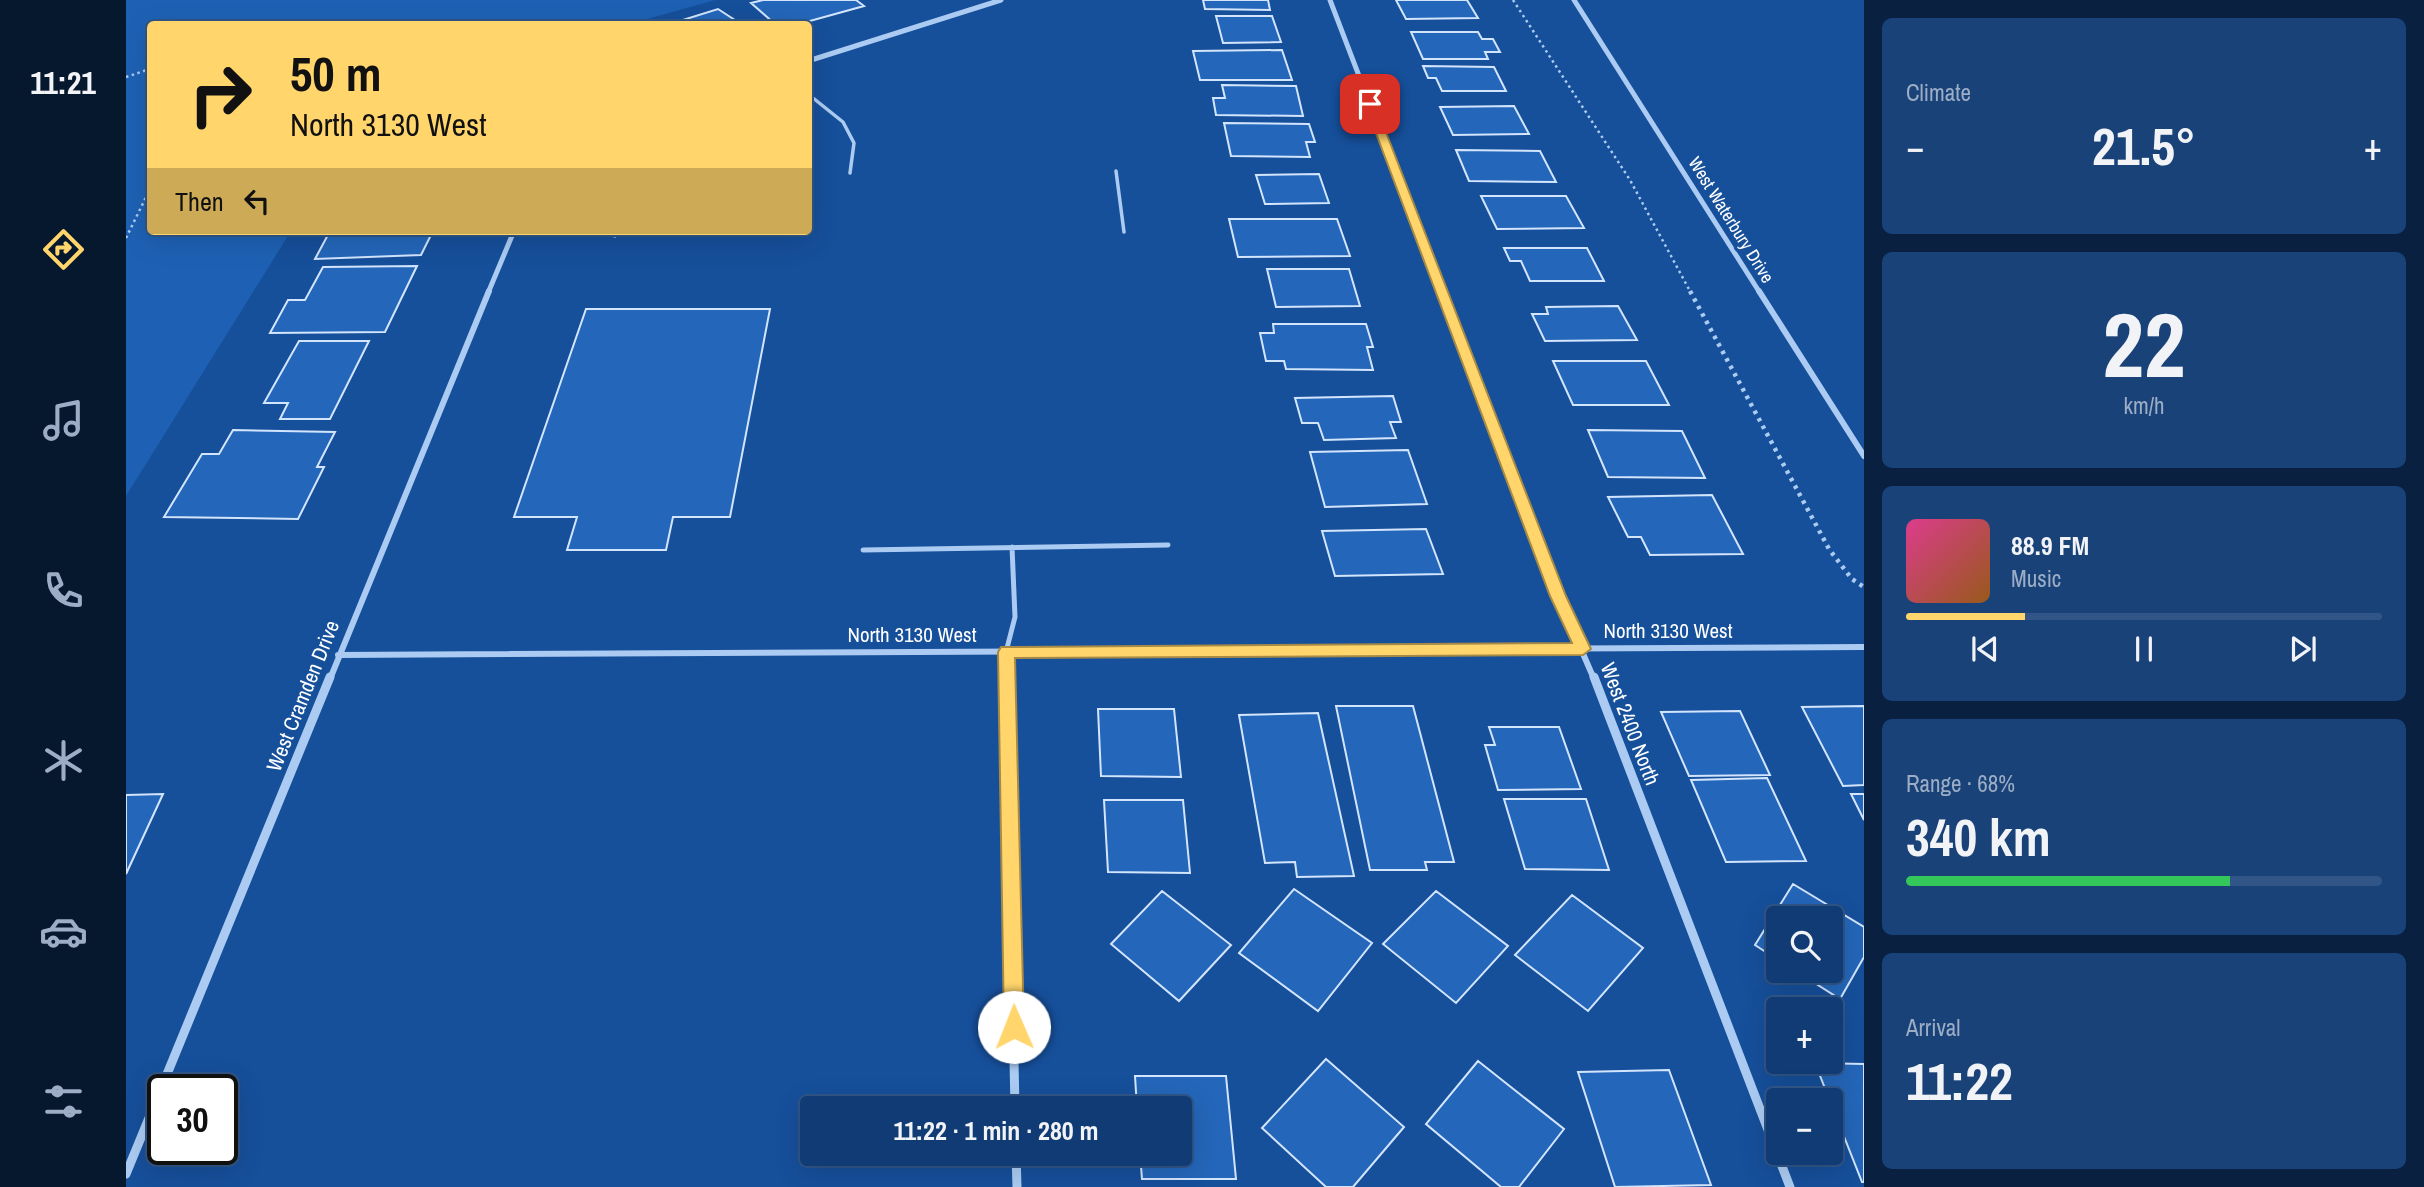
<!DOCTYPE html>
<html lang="en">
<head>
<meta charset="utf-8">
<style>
	body { margin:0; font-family:"Archivo Narrow",sans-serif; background:#194279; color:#f1f3f6; height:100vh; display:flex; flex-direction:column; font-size:26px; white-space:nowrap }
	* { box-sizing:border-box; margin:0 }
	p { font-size:23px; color:#9cadc5 }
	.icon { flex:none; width:38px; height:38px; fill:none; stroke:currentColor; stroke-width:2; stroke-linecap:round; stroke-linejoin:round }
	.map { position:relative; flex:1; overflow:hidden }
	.panel { display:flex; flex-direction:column; gap:18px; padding:18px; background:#092040; width:560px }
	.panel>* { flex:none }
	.top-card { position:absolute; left:21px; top:21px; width:665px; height:214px; border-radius:7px; box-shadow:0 7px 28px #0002,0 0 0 2px #305586; background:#ffd56c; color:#111; overflow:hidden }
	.controls { position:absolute; left:1640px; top:906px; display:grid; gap:14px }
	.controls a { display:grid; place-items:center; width:77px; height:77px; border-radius:7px; background:#103b74; box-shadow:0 7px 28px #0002,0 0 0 2px #305586; font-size:35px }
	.speed { position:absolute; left:21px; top:1074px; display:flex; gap:14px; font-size:35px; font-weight:700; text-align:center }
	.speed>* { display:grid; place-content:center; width:91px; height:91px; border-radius:50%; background:#103b74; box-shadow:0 7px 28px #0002,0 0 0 2px #305586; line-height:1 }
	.speed .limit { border:4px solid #111; border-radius:10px; background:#fff; color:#111 }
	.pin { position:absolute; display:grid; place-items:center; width:60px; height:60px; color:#fff; margin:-30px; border-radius:14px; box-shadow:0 4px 10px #0006 }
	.me { position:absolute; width:77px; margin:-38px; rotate:359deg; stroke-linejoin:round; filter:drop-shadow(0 0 5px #0008) }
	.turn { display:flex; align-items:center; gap:24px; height:147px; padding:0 28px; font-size:32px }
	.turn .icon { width:91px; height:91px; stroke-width:2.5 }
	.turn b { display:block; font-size:49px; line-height:60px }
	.then { display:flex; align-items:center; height:66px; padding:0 28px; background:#0003; gap:14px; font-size:26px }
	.big { font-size:52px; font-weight:700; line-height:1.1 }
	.panel .card { flex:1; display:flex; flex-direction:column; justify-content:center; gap:10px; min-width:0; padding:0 24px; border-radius:10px; background:#194279 }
	.panel .dial { align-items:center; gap:0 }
	.dial b { font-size:91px; line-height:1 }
	.song { display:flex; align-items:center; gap:21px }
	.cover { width:84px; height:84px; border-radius:10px; background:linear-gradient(135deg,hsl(330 70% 55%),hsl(30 70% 35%)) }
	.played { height:7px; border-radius:4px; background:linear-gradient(90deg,#ffd56c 25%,#305586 25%) }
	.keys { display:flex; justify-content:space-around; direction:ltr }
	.heat { display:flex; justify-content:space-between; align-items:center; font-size:38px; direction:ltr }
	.charge { height:10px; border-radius:5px; background:linear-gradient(90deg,#34c759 68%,#305586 0) }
	.trip { position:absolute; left:674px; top:1096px; width:392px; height:70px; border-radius:7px; background:#103b74; box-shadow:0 7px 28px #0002,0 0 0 2px #305586; font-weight:700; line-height:70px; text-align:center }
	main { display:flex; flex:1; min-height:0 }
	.menu { display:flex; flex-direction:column; width:126px; justify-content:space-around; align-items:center; background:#06182e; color:#9cadc5 }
	.menu .icon { width:49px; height:49px }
	.menu .on { color:#ffd56c }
	.menu b { font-size:32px; color:#f1f3f6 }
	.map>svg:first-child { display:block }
	.green { fill:#1e61b4 }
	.building { fill:#2466b9; stroke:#d3e5fd; stroke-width:2 }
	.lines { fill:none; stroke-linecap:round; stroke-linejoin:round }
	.path-far1 { stroke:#abcbf2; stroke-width:2.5; stroke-dasharray:2.5 3.5; stroke-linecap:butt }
	.path { stroke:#abcbf2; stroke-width:4.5; stroke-dasharray:3.5 5; stroke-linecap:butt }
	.service-far1 { stroke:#abcbf2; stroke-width:3.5 }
	.service { stroke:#abcbf2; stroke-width:5 }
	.minor-far2 { stroke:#abcbf2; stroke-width:5 }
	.minor-far1 { stroke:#abcbf2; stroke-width:6 }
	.minor { stroke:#abcbf2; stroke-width:9 }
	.route { fill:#ffd56c; stroke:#a68a46; stroke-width:2 }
	.labels { text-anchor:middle; stroke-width:7; stroke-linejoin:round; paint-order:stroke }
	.far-street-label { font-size:18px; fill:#fff; stroke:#164f9a }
	.street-label { font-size:21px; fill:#fff; stroke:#164f9a }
</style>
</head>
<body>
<main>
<nav class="menu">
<b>11:21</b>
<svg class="icon on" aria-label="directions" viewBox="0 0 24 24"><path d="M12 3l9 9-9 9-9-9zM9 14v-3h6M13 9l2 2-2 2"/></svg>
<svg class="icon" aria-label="music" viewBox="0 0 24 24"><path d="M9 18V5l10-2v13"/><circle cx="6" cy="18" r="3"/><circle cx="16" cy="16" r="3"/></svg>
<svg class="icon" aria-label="phone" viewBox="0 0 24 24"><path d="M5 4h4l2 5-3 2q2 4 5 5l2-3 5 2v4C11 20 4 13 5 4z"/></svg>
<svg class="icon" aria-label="climate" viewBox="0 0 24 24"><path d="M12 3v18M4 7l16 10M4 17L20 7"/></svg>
<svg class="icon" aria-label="car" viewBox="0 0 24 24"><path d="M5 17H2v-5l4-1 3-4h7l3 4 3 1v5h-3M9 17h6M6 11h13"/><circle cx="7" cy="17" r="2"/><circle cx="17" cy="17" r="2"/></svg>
<svg class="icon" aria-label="filters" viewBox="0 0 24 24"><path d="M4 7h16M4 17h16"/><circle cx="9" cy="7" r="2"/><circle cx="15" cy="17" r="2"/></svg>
</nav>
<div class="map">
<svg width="1738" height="1187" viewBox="0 0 1738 1187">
	<rect width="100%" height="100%" fill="#164f9a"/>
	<!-- green -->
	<path class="green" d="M 0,0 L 589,0 L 504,24 L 24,24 L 24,231 L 165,231 L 0,496 Z"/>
	<!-- building -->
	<path class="building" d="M 637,0 L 730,0 L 738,6 L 673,24 L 649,24 L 625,3 Z
		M 1077,0 L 1142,0 L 1144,10 L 1079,9 Z
		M 1270,0 L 1341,0 L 1352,18 L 1280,19 Z
		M 592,9 L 615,24 L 544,24 Z
		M 1090,16 L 1146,16 L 1155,42 L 1097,43 Z
		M 1285,32 L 1352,32 L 1356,39 L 1367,39 L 1374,52 L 1359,52 L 1362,59 L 1297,59 Z
		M 1156,50 L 1166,80 L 1074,80 L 1067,51 Z
		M 1297,66 L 1368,67 L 1380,91 L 1316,91 L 1310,78 L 1302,78 Z
		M 1096,85 L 1170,86 L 1177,116 L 1090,115 L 1087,98 L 1099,98 Z
		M 1388,106 L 1403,134 L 1327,135 L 1314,107 Z
		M 1098,123 L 1183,124 L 1189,142 L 1180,142 L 1184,157 L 1105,156 Z
		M 1330,150 L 1414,151 L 1430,182 L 1343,181 Z
		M 1193,174 L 1203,203 L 1139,204 L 1130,175 Z
		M 1355,196 L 1440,196 L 1458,228 L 1371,229 Z
		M 1103,219 L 1211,219 L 1224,256 L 1112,257 Z
		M 204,231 L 307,231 L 295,255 L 189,259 Z
		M 1378,248 L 1461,248 L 1478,281 L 1404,281 L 1395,261 L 1384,261 Z
		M 291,266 L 259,332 L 144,333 L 162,300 L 179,300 L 197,267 Z
		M 1141,269 L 1223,269 L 1234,306 L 1150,307 Z
		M 1492,306 L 1511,340 L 1419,341 L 1406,314 L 1422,314 L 1420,307 Z
		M 460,309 L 644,309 L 604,517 L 547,517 L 540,550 L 441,550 L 451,517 L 388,517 Z
		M 1147,324 L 1240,324 L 1247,347 L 1241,347 L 1247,370 L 1160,369 L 1158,361 L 1140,361 L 1134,333 L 1148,333 Z
		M 173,341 L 243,341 L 204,419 L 154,419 L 162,403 L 138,403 Z
		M 1427,361 L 1520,361 L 1543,405 L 1447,405 Z
		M 1267,396 L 1275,422 L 1264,422 L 1270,438 L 1198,440 L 1192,423 L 1176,423 L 1169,398 Z
		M 107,430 L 209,432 L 191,467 L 198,467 L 172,519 L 38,517 L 76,454 L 93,454 Z
		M 1462,430 L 1556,431 L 1579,478 L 1482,477 Z
		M 1282,450 L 1301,504 L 1199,507 L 1184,452 Z
		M 1586,495 L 1617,554 L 1524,555 L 1515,537 L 1502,537 L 1482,497 Z
		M 1300,529 L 1317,574 L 1209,576 L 1196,531 Z
		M 1210,706 L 1287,706 L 1328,862 L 1299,862 L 1301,870 L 1244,870 Z
		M 1738,706 L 1738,785 L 1717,786 L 1676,707 Z
		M 972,709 L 1048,709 L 1055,777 L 975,776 Z
		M 1614,711 L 1644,775 L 1563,776 L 1535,712 Z
		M 1192,713 L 1228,876 L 1171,877 L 1169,862 L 1139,863 L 1113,715 Z
		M 1363,727 L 1433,727 L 1455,789 L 1372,790 L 1359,745 L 1369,745 Z
		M 1641,778 L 1680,861 L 1600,862 L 1565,780 Z
		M 37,794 L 0,874 L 0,795 Z
		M 1725,794 L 1738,794 L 1738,820 Z
		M 1378,799 L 1460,799 L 1483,870 L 1399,869 Z
		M 978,800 L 1057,800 L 1064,873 L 982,872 Z
		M 1667,884 L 1738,927 L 1738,957 L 1714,999 L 1670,971 L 1704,971 L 1704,919 L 1652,919 L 1652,960 L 1629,945 Z
		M 1168,889 L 1246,943 L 1192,1011 L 1113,953 Z
		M 1036,891 L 1105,945 L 1053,1001 L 985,944 Z
		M 1310,891 L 1382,946 L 1330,1003 L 1257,944 Z
		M 1446,895 L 1517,948 L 1462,1011 L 1389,955 Z
		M 1200,1059 L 1278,1127 L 1227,1187 L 1200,1187 L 1136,1128 Z
		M 1352,1061 L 1438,1129 L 1393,1187 L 1375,1187 L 1300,1124 Z
		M 1689,1063 L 1738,1064 L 1738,1182 L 1736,1182 Z
		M 1543,1070 L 1585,1185 L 1489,1187 L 1452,1072 Z
		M 1009,1076 L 1100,1076 L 1110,1179 L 1016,1179 L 1014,1153 L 1054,1153 L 1054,1108 L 1011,1108 Z"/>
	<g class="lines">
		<!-- path-far1 -->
		<path class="path-far1" d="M 1387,0 L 1504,180 L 1565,293
			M 0,77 L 24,69
			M 0,238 L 24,189"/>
		<!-- path -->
		<path class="path" d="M 1564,291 L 1703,549 L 1726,579 L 1738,587"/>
		<!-- service-far1 -->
		<path class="service-far1" d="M 682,94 L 717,122 L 728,143 L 724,173
			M 990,171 L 998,232
			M 489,236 L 490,231"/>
		<!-- service -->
		<path class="service" d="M 737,550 L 1042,545
			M 880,652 L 889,617 L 886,547"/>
		<!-- minor-far2 -->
		<path class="minor-far2" d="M 1204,0 L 1316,293
			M 1448,0 L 1634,293
			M 682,61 L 875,0
			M 362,293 L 388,231"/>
		<!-- minor-far1 -->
		<path class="minor-far1" d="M 1315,291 L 1432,596 L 1468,679
			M 1633,291 L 1738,456
			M 880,652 L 881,679
			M 212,655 L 1738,647
			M 204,679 L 363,291"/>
		<!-- minor -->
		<path class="minor" d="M 880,677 L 889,1108
			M 1468,677 L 1664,1187
			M 890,1153 L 891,1187
			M 0,1174 L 204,677"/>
	</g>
	<!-- route -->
	<path class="route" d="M 1244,101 L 1249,104 L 1440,596 L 1465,649 L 1457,655 L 889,658 L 898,1027 L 895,1034 L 888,1037 L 881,1034 L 878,1027 L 872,652 L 875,647 L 1446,643 L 1424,596 L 1239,104 Z"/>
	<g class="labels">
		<!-- far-street labels -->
		<g class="far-street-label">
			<text transform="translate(1605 220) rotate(58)" y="6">West Waterbury Drive</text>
		</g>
		<!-- street labels -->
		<g class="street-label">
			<text x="1542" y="638">North 3130 West</text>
			<text x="786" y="642">North 3130 West</text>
			<text transform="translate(177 696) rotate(-68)" y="7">West Cramden Drive</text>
			<text transform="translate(1504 724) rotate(69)" y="7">West 2400 North</text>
		</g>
	</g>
</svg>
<div class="controls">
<a><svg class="icon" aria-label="search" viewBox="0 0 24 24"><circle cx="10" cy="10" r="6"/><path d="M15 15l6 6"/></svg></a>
<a>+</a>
<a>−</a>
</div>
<div class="speed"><div class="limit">30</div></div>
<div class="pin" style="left:1244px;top:104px;background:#d93025"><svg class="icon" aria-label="arrive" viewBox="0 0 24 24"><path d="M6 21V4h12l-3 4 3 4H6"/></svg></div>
<svg class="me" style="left:888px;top:1027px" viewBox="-20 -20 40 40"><circle r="19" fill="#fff"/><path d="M0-13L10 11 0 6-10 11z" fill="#ffd56c"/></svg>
<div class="trip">11:22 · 1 min · 280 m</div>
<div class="top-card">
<div class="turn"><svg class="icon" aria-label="right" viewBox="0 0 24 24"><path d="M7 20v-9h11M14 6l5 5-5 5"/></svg><div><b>50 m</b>North 3130 West</div></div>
<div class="then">Then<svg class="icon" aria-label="left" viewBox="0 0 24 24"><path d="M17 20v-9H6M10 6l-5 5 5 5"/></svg></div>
</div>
</div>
<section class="panel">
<div class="card"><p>Climate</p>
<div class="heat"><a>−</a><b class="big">21.5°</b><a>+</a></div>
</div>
<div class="card dial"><b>22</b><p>km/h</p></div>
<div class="card">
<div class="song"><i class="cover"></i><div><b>88.9 FM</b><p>Music</p></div></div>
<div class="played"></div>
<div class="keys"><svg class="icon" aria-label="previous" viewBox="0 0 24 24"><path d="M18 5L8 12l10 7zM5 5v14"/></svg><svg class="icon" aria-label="pause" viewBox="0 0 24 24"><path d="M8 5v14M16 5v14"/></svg><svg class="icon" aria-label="next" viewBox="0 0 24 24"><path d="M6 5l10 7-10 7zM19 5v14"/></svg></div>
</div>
<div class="card"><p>Range · 68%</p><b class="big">340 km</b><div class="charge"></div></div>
<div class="card"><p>Arrival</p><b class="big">11:22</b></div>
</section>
</main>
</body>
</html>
